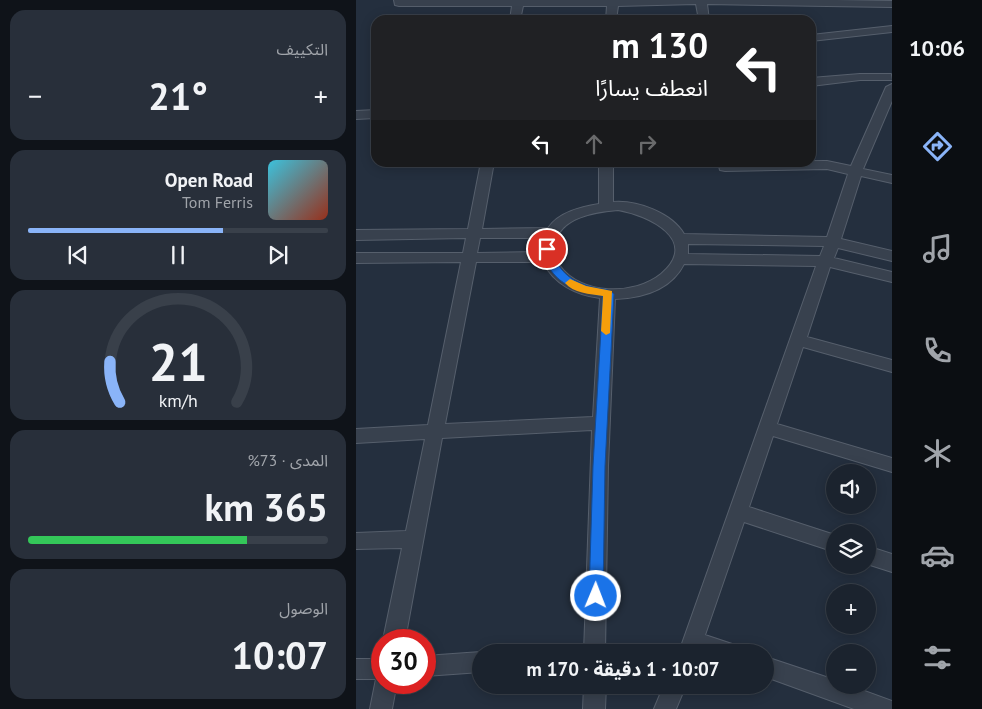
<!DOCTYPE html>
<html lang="ar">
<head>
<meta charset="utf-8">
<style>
	body { margin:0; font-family:"PT Sans","Noto Sans Arabic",sans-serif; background:#282f3a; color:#f1f3f6; direction:rtl; height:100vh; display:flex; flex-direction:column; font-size:19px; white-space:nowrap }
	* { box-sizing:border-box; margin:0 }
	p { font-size:16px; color:#a0a4aa }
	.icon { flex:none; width:28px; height:28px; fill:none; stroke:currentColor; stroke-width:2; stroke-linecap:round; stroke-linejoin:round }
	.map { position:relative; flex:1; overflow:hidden; direction:ltr }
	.side { display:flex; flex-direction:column; gap:10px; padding:10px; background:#0f1319; width:356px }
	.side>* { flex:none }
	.banner { position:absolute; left:15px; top:15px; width:445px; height:152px; border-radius:15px; box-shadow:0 2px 12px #0003,0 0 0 1px #39404a; direction:rtl; background:#202124; color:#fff; overflow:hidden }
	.fabs { position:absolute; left:470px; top:464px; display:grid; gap:10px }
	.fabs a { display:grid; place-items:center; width:50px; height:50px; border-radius:50%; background:#1b232e; box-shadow:0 2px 12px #0003,0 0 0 1px #39404a; font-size:25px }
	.speed { position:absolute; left:15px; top:629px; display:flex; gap:10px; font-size:25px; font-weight:700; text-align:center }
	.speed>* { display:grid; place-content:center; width:65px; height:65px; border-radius:50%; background:#1b232e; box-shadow:0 2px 12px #0003,0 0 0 1px #39404a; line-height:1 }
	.speed .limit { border:8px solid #d22; background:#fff; color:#111 }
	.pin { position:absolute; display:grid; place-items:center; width:42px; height:42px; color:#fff; margin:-21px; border:2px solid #fff; border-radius:50%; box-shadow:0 1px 5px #0007 }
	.me { position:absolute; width:55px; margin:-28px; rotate:1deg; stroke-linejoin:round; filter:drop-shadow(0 0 4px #0008) }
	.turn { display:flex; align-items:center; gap:18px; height:105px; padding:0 25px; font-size:22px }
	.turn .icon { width:65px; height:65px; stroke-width:2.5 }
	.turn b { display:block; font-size:35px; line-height:42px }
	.lanes { display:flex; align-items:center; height:48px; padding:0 25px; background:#0003; justify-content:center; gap:25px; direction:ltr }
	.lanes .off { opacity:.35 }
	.big { font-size:38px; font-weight:700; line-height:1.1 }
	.side .tile { flex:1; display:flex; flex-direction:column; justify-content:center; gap:8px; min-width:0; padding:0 18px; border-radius:15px; background:#282f3a }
	.side .dial { align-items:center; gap:0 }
	.dial svg { height:130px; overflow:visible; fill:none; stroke:#39404a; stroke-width:7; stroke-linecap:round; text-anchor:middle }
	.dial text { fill:#f1f3f6; stroke:none }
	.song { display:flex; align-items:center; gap:15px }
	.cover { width:60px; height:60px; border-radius:8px; background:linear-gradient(135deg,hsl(190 70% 55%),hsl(10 70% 35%)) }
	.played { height:5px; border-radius:2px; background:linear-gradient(90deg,#8ab4f8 65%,#39404a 65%) }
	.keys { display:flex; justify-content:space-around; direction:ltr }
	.heat { display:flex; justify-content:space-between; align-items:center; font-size:28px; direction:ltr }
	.charge { height:8px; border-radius:4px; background:linear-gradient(90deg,#34c759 73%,#39404a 0) }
	.trip { position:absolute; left:116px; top:644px; width:302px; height:50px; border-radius:25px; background:#1b232e; box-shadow:0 2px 12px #0003,0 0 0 1px #39404a; font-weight:700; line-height:50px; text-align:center; direction:rtl }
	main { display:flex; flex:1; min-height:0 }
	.tab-bar { display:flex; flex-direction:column; width:90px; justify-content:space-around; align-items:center; background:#0b0e12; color:#a0a4aa }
	.tab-bar .icon { width:35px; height:35px }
	.tab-bar .on { color:#8ab4f8 }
	.tab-bar b { font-size:22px; color:#f1f3f6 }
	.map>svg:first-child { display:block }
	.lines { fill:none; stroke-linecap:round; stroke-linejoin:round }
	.street-casing { stroke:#565f6c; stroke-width:2 }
	.street { fill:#38414e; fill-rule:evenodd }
	.route { fill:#1a73e8; stroke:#114b97 }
	.slow { fill:#f59e0b }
</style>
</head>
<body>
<main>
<nav class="tab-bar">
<b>10:06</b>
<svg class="icon on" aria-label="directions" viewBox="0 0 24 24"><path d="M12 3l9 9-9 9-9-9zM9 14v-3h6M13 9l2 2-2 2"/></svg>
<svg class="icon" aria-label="music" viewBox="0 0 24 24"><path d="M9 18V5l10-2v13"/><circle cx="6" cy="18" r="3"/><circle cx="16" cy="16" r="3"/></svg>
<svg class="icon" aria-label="phone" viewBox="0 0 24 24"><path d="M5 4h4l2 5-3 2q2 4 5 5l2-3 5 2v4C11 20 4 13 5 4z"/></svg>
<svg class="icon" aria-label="climate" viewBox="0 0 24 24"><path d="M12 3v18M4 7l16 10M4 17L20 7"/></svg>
<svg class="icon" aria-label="car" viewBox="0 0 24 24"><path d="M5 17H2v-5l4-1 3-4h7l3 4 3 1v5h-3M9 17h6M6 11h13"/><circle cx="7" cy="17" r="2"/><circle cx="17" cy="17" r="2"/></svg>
<svg class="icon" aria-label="filters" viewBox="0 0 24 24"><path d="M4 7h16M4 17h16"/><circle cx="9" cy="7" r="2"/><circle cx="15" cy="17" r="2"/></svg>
</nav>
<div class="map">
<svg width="536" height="709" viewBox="0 0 536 709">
	<rect width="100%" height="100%" fill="#242f3e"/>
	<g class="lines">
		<!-- street casing -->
		<g class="street-casing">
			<path id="street" d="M 38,0 L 480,0 L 536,1 L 536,7 L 351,4 L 353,20 L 343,20 L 340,4 L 262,6 L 260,20 L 250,20 L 251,6 L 167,6 L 164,20 L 154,20 L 156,6 L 43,6 L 39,5 Z
				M 536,26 L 536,32 L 455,41 L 455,35 Z
				M 504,74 L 535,74 L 536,80 L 504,80 L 455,86 L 455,78 Z
				M 536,84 L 536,101 L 507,169 L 536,175 L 536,183 L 505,176 L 485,239 L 536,251 L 536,261 L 482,248 L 478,258 L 536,272 L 536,282 L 474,267 L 451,337 L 536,360 L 536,372 L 447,347 L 421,424 L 536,458 L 536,472 L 417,436 L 393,507 L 479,535 L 479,552 L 388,522 L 349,635 L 379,645 L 381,652 L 323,652 L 460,266 L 328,264 C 315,290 286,298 259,299 L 252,466 L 249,652 L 228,652 L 236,430 L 86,438 L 49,640 L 27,640 L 46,548 L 0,549 L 0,533 L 50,531 L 69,439 L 0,443 L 0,429 L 72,425 L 105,262 L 0,263 L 0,253 L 107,253 L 110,238 L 0,240 L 0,230 L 112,229 L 125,162 L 138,162 L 126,229 L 192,228 C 203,212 225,207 243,204 L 243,162 L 257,162 L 257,202 C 281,200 316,213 328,234 L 471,237 L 492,174 L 471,169 L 369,171 L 364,170 L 362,162 L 471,161 L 495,166 L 530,87 ZM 262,210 C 292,215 345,240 305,274 C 278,296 225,295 204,266 C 199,259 198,252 199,244 C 204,217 239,212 262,210 ZM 124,238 L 186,238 L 184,252 L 121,253 ZM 332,244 L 468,246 L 464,256 L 332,254 ZM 120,262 L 187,262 C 198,284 220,295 244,298 L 237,417 L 89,424 Z
				M 20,110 L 20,118 L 0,119 L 0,111 Z
				M 511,546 L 536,554 L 536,572 L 511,564 Z
				M 125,652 L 127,652 L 125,652 L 125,672 L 69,676 L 69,656 Z
				M 410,657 L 479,680 L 479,685 L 492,685 L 536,701 L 536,709 L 498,709 L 410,677 Z
				M 0,659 L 26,659 L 26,682 L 41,682 L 36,709 L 14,709 L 20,679 L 0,679 Z
				M 228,685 L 250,685 L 249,709 L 227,709 Z
				M 308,685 L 330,685 L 320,709 L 298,709 Z"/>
		</g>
		<!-- street -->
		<use href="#street" class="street"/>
	</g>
	<!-- route -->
	<path class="route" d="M 191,245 L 196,249 C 202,272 216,283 240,288 C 246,289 253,289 258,294 L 249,466 L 247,596 L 245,601 L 240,603 L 235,601 L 233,596 L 237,466 L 247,296 C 215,290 194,282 186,249 Z"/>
	<!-- slow -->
	<path class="slow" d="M 214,279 L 230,286 L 256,291 L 254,333 L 250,335 L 245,331 L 247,296 C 234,294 217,293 209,283 Z"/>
</svg>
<div class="fabs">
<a><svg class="icon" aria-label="sound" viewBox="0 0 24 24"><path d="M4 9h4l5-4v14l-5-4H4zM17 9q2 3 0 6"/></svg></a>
<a><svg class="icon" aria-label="layers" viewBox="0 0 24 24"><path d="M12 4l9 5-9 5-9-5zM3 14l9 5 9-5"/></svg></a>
<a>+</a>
<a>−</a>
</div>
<div class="speed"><div class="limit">30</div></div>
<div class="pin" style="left:191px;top:249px;background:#d93025"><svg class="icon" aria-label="arrive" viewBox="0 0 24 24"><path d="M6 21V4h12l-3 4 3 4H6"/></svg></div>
<svg class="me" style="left:240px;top:596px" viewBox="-20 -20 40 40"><circle r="17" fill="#1a73e8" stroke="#fff" stroke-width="3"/><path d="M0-11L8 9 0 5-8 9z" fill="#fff"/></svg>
<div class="trip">10:07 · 1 دقيقة · 170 m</div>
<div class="banner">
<div class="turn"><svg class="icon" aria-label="left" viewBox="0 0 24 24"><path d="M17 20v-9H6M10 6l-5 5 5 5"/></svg><div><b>130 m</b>انعطف يسارًا</div></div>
<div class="lanes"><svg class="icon" aria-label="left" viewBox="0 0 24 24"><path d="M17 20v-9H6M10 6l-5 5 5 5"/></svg><svg class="icon off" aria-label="ahead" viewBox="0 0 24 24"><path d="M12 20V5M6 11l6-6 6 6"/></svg><svg class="icon off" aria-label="right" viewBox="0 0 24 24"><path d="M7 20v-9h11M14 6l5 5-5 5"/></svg></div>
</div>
</div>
<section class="side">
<div class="tile"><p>التكييف</p>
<div class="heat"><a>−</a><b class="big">21°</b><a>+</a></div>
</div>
<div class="tile">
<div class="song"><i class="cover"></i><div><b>Open Road</b><p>Tom Ferris</p></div></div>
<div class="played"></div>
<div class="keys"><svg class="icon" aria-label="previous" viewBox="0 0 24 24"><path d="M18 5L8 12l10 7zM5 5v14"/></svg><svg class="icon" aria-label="pause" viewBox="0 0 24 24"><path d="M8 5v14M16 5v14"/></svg><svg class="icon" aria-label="next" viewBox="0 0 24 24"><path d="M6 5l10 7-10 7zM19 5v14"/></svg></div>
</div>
<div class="tile dial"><svg viewBox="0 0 100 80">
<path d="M14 69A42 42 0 1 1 86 69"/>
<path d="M14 69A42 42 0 0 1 8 44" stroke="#8ab4f8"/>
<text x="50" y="56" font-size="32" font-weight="700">21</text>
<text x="50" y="72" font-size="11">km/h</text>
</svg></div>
<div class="tile"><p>المدى · 73%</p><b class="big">365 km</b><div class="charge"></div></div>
<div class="tile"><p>الوصول</p><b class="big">10:07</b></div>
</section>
</main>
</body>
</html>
